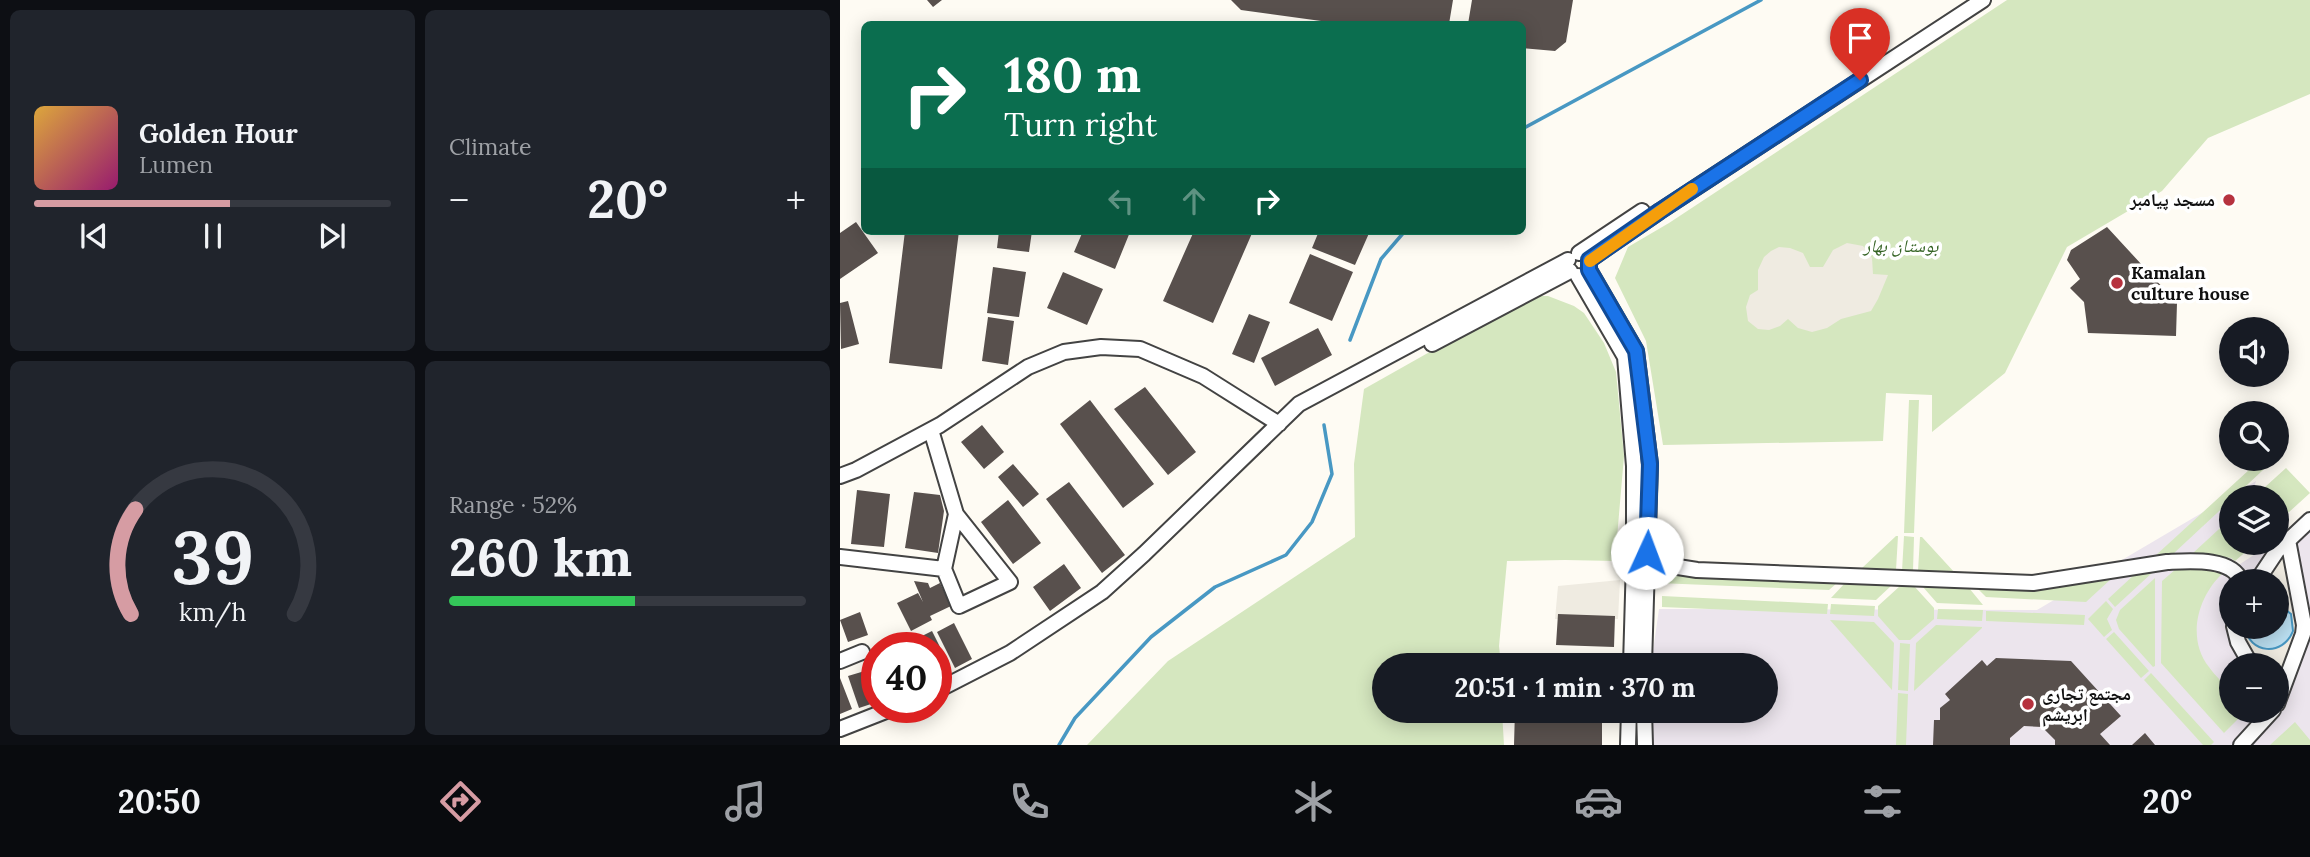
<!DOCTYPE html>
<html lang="en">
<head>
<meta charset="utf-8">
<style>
	body { margin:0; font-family:Lora,"Noto Naskh Arabic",serif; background:#20242c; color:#f1f3f6; height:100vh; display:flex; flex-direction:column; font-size:26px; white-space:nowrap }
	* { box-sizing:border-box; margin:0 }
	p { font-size:23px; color:#9ea1a6 }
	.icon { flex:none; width:38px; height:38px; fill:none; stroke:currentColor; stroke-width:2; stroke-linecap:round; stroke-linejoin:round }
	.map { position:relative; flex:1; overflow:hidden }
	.side { display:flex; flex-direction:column; gap:10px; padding:10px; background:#0d0f14; width:840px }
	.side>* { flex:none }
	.banner { position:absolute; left:21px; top:21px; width:665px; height:214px; border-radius:10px; box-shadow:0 4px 18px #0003; background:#0b6e4f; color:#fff; overflow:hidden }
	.tools { position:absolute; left:1379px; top:317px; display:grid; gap:14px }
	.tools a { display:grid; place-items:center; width:70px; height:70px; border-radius:50%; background:#171b24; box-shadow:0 4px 18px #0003; font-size:35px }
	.speed { position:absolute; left:21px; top:632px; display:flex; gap:14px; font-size:35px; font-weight:700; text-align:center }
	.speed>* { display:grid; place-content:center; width:91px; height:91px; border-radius:50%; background:#171b24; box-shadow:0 4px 18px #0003; line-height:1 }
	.speed .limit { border:10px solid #d22; background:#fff; color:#111 }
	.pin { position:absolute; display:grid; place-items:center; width:60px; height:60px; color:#fff; margin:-72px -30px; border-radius:50% 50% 50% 0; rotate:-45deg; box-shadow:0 0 7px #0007 }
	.pin .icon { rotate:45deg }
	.me { position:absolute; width:77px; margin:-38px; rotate:2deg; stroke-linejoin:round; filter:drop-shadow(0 0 5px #0008) }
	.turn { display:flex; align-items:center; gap:24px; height:147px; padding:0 28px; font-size:32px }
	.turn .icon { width:91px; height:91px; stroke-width:2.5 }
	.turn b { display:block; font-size:49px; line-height:60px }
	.lanes { display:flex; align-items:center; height:66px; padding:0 28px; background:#0003; justify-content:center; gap:35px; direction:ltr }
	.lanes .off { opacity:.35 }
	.big { font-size:52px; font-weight:700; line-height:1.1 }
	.side .tile { flex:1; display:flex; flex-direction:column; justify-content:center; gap:10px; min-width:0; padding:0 24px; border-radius:10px; background:#20242c }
	.side .dial { align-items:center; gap:0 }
	.dial svg { height:182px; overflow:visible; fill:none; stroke:#363941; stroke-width:7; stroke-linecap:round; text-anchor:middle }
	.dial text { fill:#f1f3f6; stroke:none }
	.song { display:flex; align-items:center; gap:21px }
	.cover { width:84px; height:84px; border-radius:10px; background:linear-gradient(135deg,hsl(40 70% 55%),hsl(320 70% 35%)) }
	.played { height:7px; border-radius:4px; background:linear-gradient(90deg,#d69ca3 55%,#363941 55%) }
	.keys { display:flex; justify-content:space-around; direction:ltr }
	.heat { display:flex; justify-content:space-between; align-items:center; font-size:38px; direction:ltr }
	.charge { height:10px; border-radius:5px; background:linear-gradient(90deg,#34c759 52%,#363941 0) }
	.side .tiles { flex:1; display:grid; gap:10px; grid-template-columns:repeat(2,1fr) }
	.trip { position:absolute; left:532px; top:653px; width:406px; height:70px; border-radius:35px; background:#171b24; box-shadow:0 4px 18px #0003; font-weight:700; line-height:70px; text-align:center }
	.tabs { display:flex; height:112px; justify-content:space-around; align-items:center; background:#090b0e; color:#9ea1a6 }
	.tabs .icon { width:49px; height:49px }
	.tabs .current { color:#d69ca3 }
	.tabs b { font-size:32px; color:#f1f3f6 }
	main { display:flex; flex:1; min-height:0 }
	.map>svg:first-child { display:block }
	.industrial { fill:#ece5ed; fill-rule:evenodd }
	.green { fill:#d5e7bf }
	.plaza { fill:#efebe1 }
	.water { fill:#bce0f2; stroke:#4898c3; stroke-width:2 }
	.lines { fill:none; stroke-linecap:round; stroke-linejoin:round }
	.stream { stroke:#4898c3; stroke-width:3.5 }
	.building { fill:#58504d }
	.minor-casing { stroke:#434343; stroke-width:18 }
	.minor { stroke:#fff; stroke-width:14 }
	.route-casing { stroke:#114b97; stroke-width:18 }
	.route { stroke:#1a73e8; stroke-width:12 }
	.slow { stroke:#f59e0b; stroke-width:12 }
	.poi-dot { fill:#b6323e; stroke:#fff; stroke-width:2.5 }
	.labels { text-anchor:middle; stroke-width:7; stroke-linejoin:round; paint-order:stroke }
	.poi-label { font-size:18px; font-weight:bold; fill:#101010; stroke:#fff; text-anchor:start }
	.park-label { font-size:18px; font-style:italic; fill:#346324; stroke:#fff }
</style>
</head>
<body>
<main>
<section class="side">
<div class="tiles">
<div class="tile">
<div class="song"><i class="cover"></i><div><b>Golden Hour</b><p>Lumen</p></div></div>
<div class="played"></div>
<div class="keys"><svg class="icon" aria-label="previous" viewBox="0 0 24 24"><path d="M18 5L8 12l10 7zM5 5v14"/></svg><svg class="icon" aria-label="pause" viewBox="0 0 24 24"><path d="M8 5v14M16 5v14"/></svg><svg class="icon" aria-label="next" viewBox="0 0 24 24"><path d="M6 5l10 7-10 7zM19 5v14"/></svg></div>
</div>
<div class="tile"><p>Climate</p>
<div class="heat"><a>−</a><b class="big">20°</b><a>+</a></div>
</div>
<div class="tile dial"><svg viewBox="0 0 100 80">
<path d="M14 69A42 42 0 1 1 86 69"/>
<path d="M14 69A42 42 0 0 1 16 23" stroke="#d69ca3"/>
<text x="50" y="56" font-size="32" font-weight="700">39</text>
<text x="50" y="72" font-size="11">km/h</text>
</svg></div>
<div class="tile"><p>Range · 52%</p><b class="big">260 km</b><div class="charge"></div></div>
</div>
</section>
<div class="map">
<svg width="1470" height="745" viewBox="0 0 1470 745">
	<rect width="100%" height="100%" fill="#fefbf3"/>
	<!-- industrial -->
	<path class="industrial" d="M 1416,481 L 1411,497 L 1391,497 L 1391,542 L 1397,543 L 1388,572 L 1432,543 L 1437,542 L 1437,539 L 1470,516 L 1470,745 L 801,745 L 805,711 L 926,710 L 926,665 L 811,665 L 819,609 L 1197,610 ZM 1391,581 L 1437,581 L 1437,626 L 1391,626 ZM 1391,665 L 1437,665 L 1437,710 L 1391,710 Z"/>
	<!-- green -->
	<path class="green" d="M 1167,0 L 1470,0 L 1470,94 L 1368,138 L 1322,191 L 1227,247 L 1165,373 L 1092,432 L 1092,395 L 1046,393 L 1043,441 L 823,445 L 806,341 L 775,278 L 788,247 L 829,223 Z
		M 701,296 L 708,296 L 734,306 L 744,313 L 764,343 L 776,372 L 784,456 L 775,561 L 725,560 L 667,561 L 659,646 L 661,665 L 544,665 L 544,710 L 662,711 L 664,745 L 247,745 L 328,661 L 515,537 L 514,464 L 524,389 L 602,345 Z
		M 1069,400 L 1079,400 L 1074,533 L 1064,533 Z
		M 1436,458 L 1394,497 L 1391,497 L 1391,500 L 1333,554 L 1315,556 L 1421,459 Z
		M 1446,468 L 1470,493 L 1437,523 L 1437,497 L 1414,497 Z
		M 1391,518 L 1391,542 L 1416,543 L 1395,561 L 1391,558 L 1353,553 Z
		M 1056,536 L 1058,536 L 1056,570 L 1021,569 Z
		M 1064,536 L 1074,537 L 1073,571 L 1062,571 Z
		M 1080,537 L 1082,537 L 1115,573 L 1078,571 Z
		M 1349,568 L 1383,573 C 1358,596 1346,638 1369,667 C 1375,676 1384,683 1391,691 L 1391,710 L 1406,711 L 1384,733 L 1321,663 L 1322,581 L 1336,569 Z
		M 829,571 L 856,578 L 997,583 L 989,590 L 818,583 Z
		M 1313,572 L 1275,607 L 1268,599 L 1295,574 Z
		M 1315,578 L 1315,666 L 1313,667 L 1279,629 L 1276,620 L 1280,610 Z
		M 1271,579 L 1246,602 L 1146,597 L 1138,589 L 1193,591 Z
		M 1005,583 L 1052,585 L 1036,600 L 991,598 Z
		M 1060,586 L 1074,586 L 1094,608 L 1094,619 L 1070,640 L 1059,640 L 1038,616 L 1038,606 Z
		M 1083,587 L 1129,588 L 1143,605 L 1097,603 Z
		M 822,596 L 988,604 L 987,614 L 822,607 Z
		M 1266,601 L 1273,609 L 1267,619 L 1272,630 L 1264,637 L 1248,619 Z
		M 991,604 L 1035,606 L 1034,616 L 990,614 Z
		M 1098,609 L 1143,610 L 1142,621 L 1097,619 Z
		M 1146,611 L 1245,615 L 1244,625 L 1146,621 Z
		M 990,620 L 1034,622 L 1054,643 L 1052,690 Z
		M 1096,625 L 1142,627 L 1142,628 L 1074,691 L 1076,643 Z
		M 1274,632 L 1309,671 L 1301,678 L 1266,639 Z
		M 1060,643 L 1070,644 L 1068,691 L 1058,690 Z
		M 1311,673 L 1374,742 L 1371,745 L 1363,745 L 1304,680 Z
		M 1058,693 L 1068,694 L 1066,745 L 1056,745 Z
		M 1455,722 L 1470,740 L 1470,745 L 1430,745 Z"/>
	<!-- plaza -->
	<path class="plaza" d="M 1007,243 L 1023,246 L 1032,258 L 1033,274 L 1048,275 L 1038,299 L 1031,311 L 1001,319 L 987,328 L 972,332 L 958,328 L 948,319 L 940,326 L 929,330 L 918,329 L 908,321 L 906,307 L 910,295 L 918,290 L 918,270 L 924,257 L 931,251 L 939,247 L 950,248 L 963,253 L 970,267 L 983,267 L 993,250 Z
		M 1443,555 L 1458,625 L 1437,685 L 1437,665 L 1419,665 L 1404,639 L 1401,627 L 1405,627 L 1411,642 L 1426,650 L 1443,646 L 1451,637 L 1453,631 L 1443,606 L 1437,603 L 1437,581 L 1426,581 Z
		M 780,580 L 778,619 L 715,619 L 718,586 Z"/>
	<!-- water -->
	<path class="water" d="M 1437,603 L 1451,614 L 1453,631 C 1443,657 1409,654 1405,627 L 1437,626 Z"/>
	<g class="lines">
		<!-- stream -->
		<path class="stream" d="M 682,129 L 921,0
			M 510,340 L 541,259 L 565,231
			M 219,745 L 235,718 L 311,637 L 375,587 L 446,555 L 472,522 L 492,474 L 484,425"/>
	</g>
	<!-- building -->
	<path class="building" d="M 87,0 L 102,0 L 93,7 Z
		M 391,0 L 613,0 L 609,24 L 503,24 L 401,10 Z
		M 632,0 L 733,0 L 726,42 L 715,51 L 682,48 L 682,24 L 628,24 Z
		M 16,222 L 38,253 L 0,279 L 0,233 Z
		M 1267,227 L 1337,303 L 1336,336 L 1248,333 L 1244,302 L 1230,288 L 1240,279 L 1227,260 L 1231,250 Z
		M 65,231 L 119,231 L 102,369 L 49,363 Z
		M 159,231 L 192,231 L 189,252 L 157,248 Z
		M 243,231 L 290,232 L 275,269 L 234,252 Z
		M 354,231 L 413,231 L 373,323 L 323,301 Z
		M 479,231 L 530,231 L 515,265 L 472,248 Z
		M 470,254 L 513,272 L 492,321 L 449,303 Z
		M 153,267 L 186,272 L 179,317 L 147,313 Z
		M 223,272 L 263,289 L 247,325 L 207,308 Z
		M 8,301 L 19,344 L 1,349 L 0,303 Z
		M 409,314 L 430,322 L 414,363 L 392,354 Z
		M 148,317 L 174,321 L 168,365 L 142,361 Z
		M 478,328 L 492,355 L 435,386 L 421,358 Z
		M 305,387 L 356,452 L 328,475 L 274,409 Z
		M 250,400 L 314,484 L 283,508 L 220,424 Z
		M 142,425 L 164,452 L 144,469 L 121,442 Z
		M 173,464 L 199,494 L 183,507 L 158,477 Z
		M 229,482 L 285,555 L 262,573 L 206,499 Z
		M 17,490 L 50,494 L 44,547 L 11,544 Z
		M 74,492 L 100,495 L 104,511 L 98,553 L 65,548 Z
		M 168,500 L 201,543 L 173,564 L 141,522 Z
		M 224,564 L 241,588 L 210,611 L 193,587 Z
		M 74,581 L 88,583 L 90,588 L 100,583 L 111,606 L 90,616 L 92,620 L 71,631 L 57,603 L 78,593 L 83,602 Z
		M 20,612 L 28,635 L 8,642 L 0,620 Z
		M 718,614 L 775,616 L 774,647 L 716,645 Z
		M 114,623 L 132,659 L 115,668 L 97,632 Z
		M 92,631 L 110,667 L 96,674 L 96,648 L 80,648 L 76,639 Z
		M 700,654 L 771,655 L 771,665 L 700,665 Z
		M 1156,658 L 1231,661 L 1281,716 L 1260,734 L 1270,745 L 1215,745 L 1215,740 L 1202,727 L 1184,726 L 1170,738 L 1170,745 L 1093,745 L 1094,720 L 1100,720 L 1100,708 L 1110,700 L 1105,694 L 1142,660 L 1147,666 Z
		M 28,670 L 37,702 L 19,708 L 8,676 Z
		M 0,678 L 12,709 L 0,714 Z
		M 675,710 L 762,710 L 762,745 L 674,745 Z
		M 1305,733 L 1315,745 L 1292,745 Z"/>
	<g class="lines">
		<!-- minor casing -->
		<g class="minor-casing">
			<path id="minor" d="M 739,253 L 802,211
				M 749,260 L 820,211 L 1143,0
				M 749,270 L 796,351 L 810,464 L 804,665
				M 738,276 L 785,357 L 794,466 L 794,560 L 791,665
				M 592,344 L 730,271
				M 91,430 L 116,514 L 104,569 L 119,606 L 170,582 L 116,514
				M 0,476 L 16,470 L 100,425 L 188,367 L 224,352 L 261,347 L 300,349 L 363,376 L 439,424
				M 0,557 L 104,569
				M 806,562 L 857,570 L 1193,583 L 1327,562 C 1349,561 1392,557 1401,581
				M 1417,581 L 1437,551 L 1470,520
				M 1394,626 L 1398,642 L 1411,665
				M 0,661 L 22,652
				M 96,691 L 170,653 L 262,592 L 304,554 L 459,404 L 728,260
				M 1437,704 L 1463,634 L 1464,625 L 1448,540
				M 804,710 L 805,745
				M 0,729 L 56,707
				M 788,745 L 789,710
				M 1401,745 L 1433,710"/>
		</g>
		<!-- minor -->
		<use href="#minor" class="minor"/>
	</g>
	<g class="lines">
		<!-- route casing -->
		<g class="route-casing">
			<path id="route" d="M 807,553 L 810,464 L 796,351 L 749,270 L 749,260 L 820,211 L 1020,80"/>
		</g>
		<!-- route -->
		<use href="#route" class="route"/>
		<!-- slow -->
		<path class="slow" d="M 750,261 L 852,189"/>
	</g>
	<!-- markers -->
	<g class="poi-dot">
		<circle cx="1389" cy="200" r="7"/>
		<circle cx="1277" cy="283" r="7"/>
		<circle cx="1188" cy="704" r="7"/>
	</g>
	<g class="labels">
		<!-- poi labels -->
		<g class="poi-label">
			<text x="1375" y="206" text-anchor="end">مسجد پیامبر</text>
			<text x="1291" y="279">Kamalan<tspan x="1291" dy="21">culture house</tspan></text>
			<text x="1202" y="700">مجتمع تجاری<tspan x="1202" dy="21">ابریشم</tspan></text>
		</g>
		<!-- park labels -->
		<g class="park-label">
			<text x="1061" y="252">بوستان بهار</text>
		</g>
	</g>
</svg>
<div class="tools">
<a><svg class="icon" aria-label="sound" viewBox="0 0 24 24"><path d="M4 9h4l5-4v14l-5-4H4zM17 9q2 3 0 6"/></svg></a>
<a><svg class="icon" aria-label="search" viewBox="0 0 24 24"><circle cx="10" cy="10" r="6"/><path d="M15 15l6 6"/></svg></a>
<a><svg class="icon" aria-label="layers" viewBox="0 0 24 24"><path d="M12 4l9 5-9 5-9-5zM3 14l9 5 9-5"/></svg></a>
<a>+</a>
<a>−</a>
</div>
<div class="speed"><div class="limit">40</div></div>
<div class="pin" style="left:1020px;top:80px;background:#d93025"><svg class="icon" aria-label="arrive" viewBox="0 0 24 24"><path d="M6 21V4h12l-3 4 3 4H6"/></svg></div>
<svg class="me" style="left:807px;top:553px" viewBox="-20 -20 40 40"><circle r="19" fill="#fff"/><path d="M0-13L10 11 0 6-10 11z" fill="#1a73e8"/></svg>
<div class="trip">20:51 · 1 min · 370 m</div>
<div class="banner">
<div class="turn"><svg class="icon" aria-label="right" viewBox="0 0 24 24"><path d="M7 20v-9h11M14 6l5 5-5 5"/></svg><div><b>180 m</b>Turn right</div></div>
<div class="lanes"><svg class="icon off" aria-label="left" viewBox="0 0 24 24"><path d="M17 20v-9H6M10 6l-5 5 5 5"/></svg><svg class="icon off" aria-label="ahead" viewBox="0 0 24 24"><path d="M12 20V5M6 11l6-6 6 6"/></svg><svg class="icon" aria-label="right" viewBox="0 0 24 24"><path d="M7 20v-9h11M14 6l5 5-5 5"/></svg></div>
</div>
</div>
</main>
<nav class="tabs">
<b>20:50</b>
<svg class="icon current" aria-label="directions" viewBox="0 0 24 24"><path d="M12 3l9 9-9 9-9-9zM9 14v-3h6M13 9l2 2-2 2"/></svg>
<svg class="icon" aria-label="music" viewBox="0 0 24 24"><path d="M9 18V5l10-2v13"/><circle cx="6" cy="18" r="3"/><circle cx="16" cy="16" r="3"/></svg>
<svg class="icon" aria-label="phone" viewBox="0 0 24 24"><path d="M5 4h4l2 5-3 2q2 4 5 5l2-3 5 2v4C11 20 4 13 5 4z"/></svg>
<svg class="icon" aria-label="climate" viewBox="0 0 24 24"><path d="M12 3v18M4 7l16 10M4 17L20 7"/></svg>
<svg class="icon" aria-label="car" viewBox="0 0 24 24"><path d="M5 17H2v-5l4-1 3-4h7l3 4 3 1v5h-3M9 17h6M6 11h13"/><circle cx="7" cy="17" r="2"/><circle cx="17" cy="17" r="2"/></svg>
<svg class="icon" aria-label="filters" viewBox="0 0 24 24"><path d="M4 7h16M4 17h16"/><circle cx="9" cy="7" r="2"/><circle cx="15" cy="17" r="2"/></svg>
<b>20°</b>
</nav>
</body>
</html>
